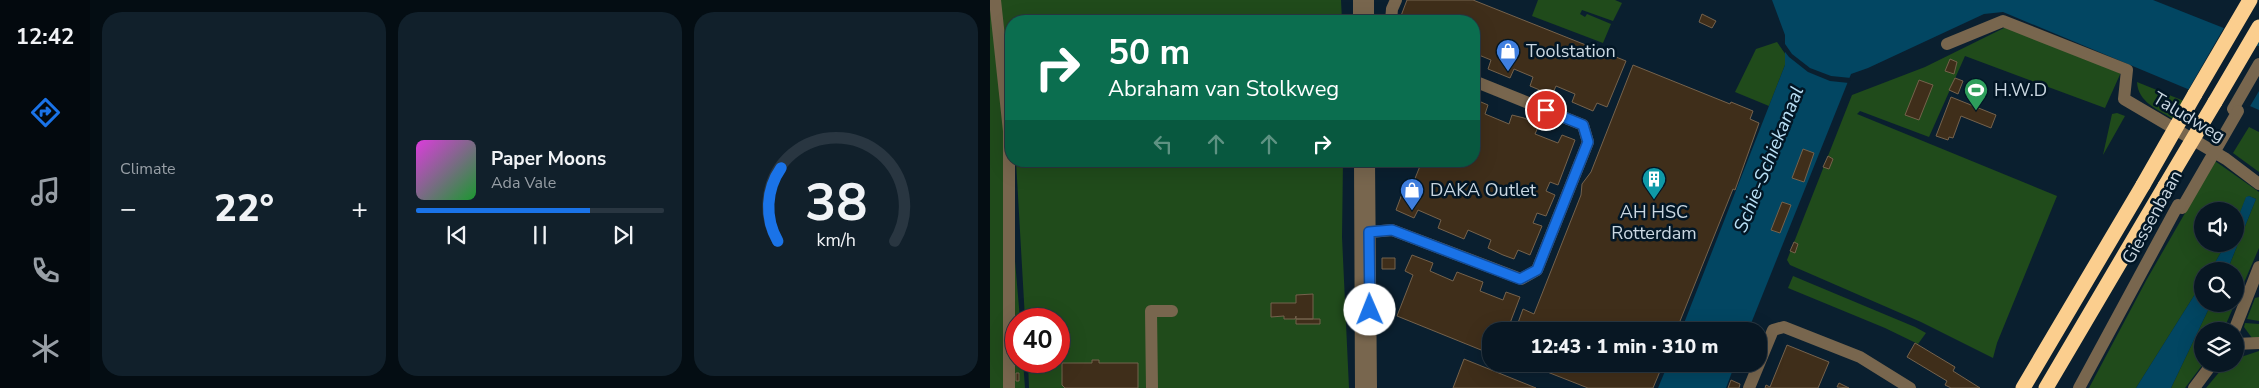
<!DOCTYPE html>
<html lang="en">
<head>
<meta charset="utf-8">
<style>
	body { margin:0; font-family:"Nunito Sans",sans-serif; background:#11202b; color:#f1f3f6; height:100vh; display:flex; flex-direction:column; font-size:19px; white-space:nowrap }
	* { box-sizing:border-box; margin:0 }
	p { font-size:16px; color:#989fa6 }
	.icon { flex:none; width:28px; height:28px; fill:none; stroke:currentColor; stroke-width:2; stroke-linecap:round; stroke-linejoin:round }
	.map { position:relative; flex:1; overflow:hidden }
	.side { display:flex; flex-direction:column; gap:12px; padding:12px; background:#040d13; width:900px }
	.side>* { flex:none }
	.top-card { position:absolute; left:15px; top:15px; width:475px; height:152px; border-radius:20px; box-shadow:0 5px 20px #0002,0 0 0 1px #293641; background:#0b6e4f; color:#fff; overflow:hidden }
	.controls { position:absolute; left:1204px; top:202px; display:grid; gap:10px }
	.controls a { display:grid; place-items:center; width:50px; height:50px; border-radius:50%; background:#081723; box-shadow:0 5px 20px #0002,0 0 0 1px #293641; font-size:25px }
	.speed { position:absolute; left:15px; top:308px; display:flex; gap:10px; font-size:25px; font-weight:700; text-align:center }
	.speed>* { display:grid; place-content:center; width:65px; height:65px; border-radius:50%; background:#081723; box-shadow:0 5px 20px #0002,0 0 0 1px #293641; line-height:1 }
	.speed .limit { border:8px solid #d22; background:#fff; color:#111 }
	.pin { position:absolute; display:grid; place-items:center; width:42px; height:42px; color:#fff; margin:-21px; border:2px solid #fff; border-radius:50%; box-shadow:0 1px 5px #0007 }
	.me { position:absolute; width:55px; margin:-28px; rotate:359deg; stroke-linejoin:round; filter:drop-shadow(0 0 4px #0008) }
	.turn { display:flex; align-items:center; gap:18px; height:105px; padding:0 20px; font-size:22px }
	.turn .icon { width:65px; height:65px; stroke-width:2.5 }
	.turn b { display:block; font-size:35px; line-height:42px }
	.lanes { display:flex; align-items:center; height:48px; padding:0 20px; background:#0003; justify-content:center; gap:25px; direction:ltr }
	.lanes .off { opacity:.35 }
	.big { font-size:38px; font-weight:800; line-height:1.1 }
	.side .card { flex:1; display:flex; flex-direction:column; justify-content:center; gap:8px; min-width:0; padding:0 18px; border-radius:20px; background:#11202b }
	.side .dial { align-items:center; gap:0 }
	.dial svg { height:130px; overflow:visible; fill:none; stroke:#293641; stroke-width:7; stroke-linecap:round; text-anchor:middle }
	.dial text { fill:#f1f3f6; stroke:none }
	.song { display:flex; align-items:center; gap:15px }
	.cover { width:60px; height:60px; border-radius:8px; background:linear-gradient(135deg,hsl(300 70% 55%),hsl(130 70% 35%)) }
	.played { height:5px; border-radius:2px; background:linear-gradient(90deg,#1a73e8 70%,#293641 70%) }
	.keys { display:flex; justify-content:space-around; direction:ltr }
	.heat { display:flex; justify-content:space-between; align-items:center; font-size:28px; direction:ltr }
	.side .tiles { flex:1; display:grid; gap:12px; grid-template-columns:repeat(3,1fr) }
	.trip { position:absolute; left:492px; top:322px; width:285px; height:50px; border-radius:20px; background:#081723; box-shadow:0 5px 20px #0002,0 0 0 1px #293641; font-weight:800; line-height:50px; text-align:center }
	main { display:flex; flex:1; min-height:0 }
	.menu { display:flex; flex-direction:column; width:90px; justify-content:space-around; align-items:center; background:#03090e; color:#989fa6 }
	.menu .icon { width:35px; height:35px }
	.menu .on { color:#1a73e8 }
	.menu b { font-size:22px; color:#f1f3f6 }
	.map>svg:first-child { display:block }
	.green { fill:#204b1b }
	.water { fill:#024662 }
	.pier { fill:#0a1f2f }
	.building { fill:#3f2e1a; stroke:#75624c }
	.lines { fill:none; stroke-linecap:round; stroke-linejoin:round }
	.minor { stroke:#78664e; stroke-width:12 }
	.highway { stroke:#fbce8e; stroke-width:15 }
	.minor-bridge { stroke:#78664e; stroke-width:12 }
	.highway-bridge { stroke:#fbce8e; stroke-width:15 }
	.route-casing { stroke:#114b97; stroke-width:12 }
	.route { stroke:#1a73e8; stroke-width:9 }
	.labels { text-anchor:middle; stroke-width:5; stroke-linejoin:round; paint-order:stroke }
	.poi-label { font-size:18px; fill:#cad7e1; stroke:#021625; text-anchor:start }
	.street-label { font-size:18px; fill:#cad7e1; stroke:#021625 }
	.water-label { font-size:19px; font-style:italic; fill:#bbe1f7; stroke:#021625 }
</style>
</head>
<body>
<main>
<nav class="menu">
<b>12:42</b>
<svg class="icon on" aria-label="directions" viewBox="0 0 24 24"><path d="M12 3l9 9-9 9-9-9zM9 14v-3h6M13 9l2 2-2 2"/></svg>
<svg class="icon" aria-label="music" viewBox="0 0 24 24"><path d="M9 18V5l10-2v13"/><circle cx="6" cy="18" r="3"/><circle cx="16" cy="16" r="3"/></svg>
<svg class="icon" aria-label="phone" viewBox="0 0 24 24"><path d="M5 4h4l2 5-3 2q2 4 5 5l2-3 5 2v4C11 20 4 13 5 4z"/></svg>
<svg class="icon" aria-label="climate" viewBox="0 0 24 24"><path d="M12 3v18M4 7l16 10M4 17L20 7"/></svg>
</nav>
<section class="side">
<div class="tiles">
<div class="card"><p>Climate</p>
<div class="heat"><a>−</a><b class="big">22°</b><a>+</a></div>
</div>
<div class="card">
<div class="song"><i class="cover"></i><div><b>Paper Moons</b><p>Ada Vale</p></div></div>
<div class="played"></div>
<div class="keys"><svg class="icon" aria-label="previous" viewBox="0 0 24 24"><path d="M18 5L8 12l10 7zM5 5v14"/></svg><svg class="icon" aria-label="pause" viewBox="0 0 24 24"><path d="M8 5v14M16 5v14"/></svg><svg class="icon" aria-label="next" viewBox="0 0 24 24"><path d="M6 5l10 7-10 7zM19 5v14"/></svg></div>
</div>
<div class="card dial"><svg viewBox="0 0 100 80">
<path d="M14 69A42 42 0 1 1 86 69"/>
<path d="M14 69A42 42 0 0 1 16 24" stroke="#1a73e8"/>
<text x="50" y="56" font-size="32" font-weight="700">38</text>
<text x="50" y="72" font-size="11">km/h</text>
</svg></div>
</div>
</section>
<div class="map">
<svg width="1269" height="388" viewBox="0 0 1269 388">
	<rect width="100%" height="100%" fill="#0a1f2f"/>
	<!-- green -->
	<path class="green" d="M 0,0 L 13,122 L 30,319 L 26,319 L 26,361 L 33,361 L 35,388 L 0,388 Z
		M 9,0 L 351,0 L 352,21 L 21,21 L 21,98 Z
		M 548,0 L 625,0 L 632,3 L 623,21 L 592,10 L 590,14 L 595,17 L 597,14 L 621,24 L 613,43 L 542,16 Z
		M 1018,26 L 1132,70 L 1115,108 L 975,56 L 939,137 L 870,111 L 867,114 L 1067,196 L 1007,343 L 1003,358 L 931,322 L 800,265 L 797,260 L 862,95 L 935,67 Z
		M 787,42 L 796,55 L 795,65 L 779,106 L 745,92 L 766,49 Z
		M 1147,82 L 1194,101 L 1183,119 C 1167,109 1148,102 1147,82 Z
		M 1127,113 L 1135,116 L 1113,155 L 1122,114 Z
		M 1259,127 L 1269,132 L 1269,172 L 1243,153 Z
		M 26,161 L 353,161 L 352,237 L 359,388 L 39,388 L 38,361 L 69,361 L 69,319 L 35,319 Z
		M 1225,161 L 1269,192 L 1269,248 L 1233,331 L 1212,331 L 1213,364 L 1195,388 L 1181,388 L 1221,304 L 1245,304 L 1245,271 L 1237,271 L 1266,199 L 1259,196 L 1256,198 L 1245,225 L 1245,211 L 1212,211 L 1212,244 L 1236,244 L 1220,271 L 1212,271 L 1212,283 L 1146,388 L 1099,388 L 1157,279 Z
		M 803,276 L 925,327 L 936,333 L 928,344 L 895,328 L 798,288 Z
		M 1269,297 L 1269,321 L 1257,319 L 1265,298 Z
		M 1255,323 L 1269,324 L 1269,337 L 1262,338 L 1254,327 Z
		M 1269,351 L 1269,388 L 1216,388 L 1236,364 L 1245,364 L 1245,359 Z"/>
	<!-- water -->
	<path class="water" d="M 782,0 L 1163,0 L 1269,42 L 1269,110 L 1219,88 L 1200,90 L 1013,12 L 994,14 L 878,68 L 861,74 L 758,331 L 691,331 L 795,65 L 795,35 Z
		M 1259,196 L 1266,199 L 1237,271 L 1220,271 L 1236,244 L 1245,244 L 1245,225 L 1256,197 Z
		M 1212,283 L 1212,304 L 1221,304 L 1181,388 L 1146,388 Z
		M 678,364 L 745,364 L 736,388 L 668,388 Z"/>
	<!-- pier -->
	<path class="pier" d="M 1235,26 L 1269,39 L 1266,46 L 1269,46 L 1269,91 L 1259,108 L 1206,86 L 1200,93 L 1197,92 Z
		M 793,41 L 802,54 L 820,68 L 841,76 L 861,78 L 859,83 L 840,81 L 818,72 L 799,57 L 792,48 Z"/>
	<!-- building -->
	<path class="building" d="M 417,0 L 483,0 L 636,61 L 617,107 L 607,103 L 603,111 L 582,102 L 585,94 L 566,86 L 562,95 L 540,86 L 543,77 L 524,69 L 520,78 L 498,69 L 501,60 L 484,53 L 484,21 L 409,21 Z
		M 712,14 L 726,21 L 722,28 L 709,22 Z
		M 960,59 L 967,62 L 964,74 L 955,71 Z
		M 643,65 L 740,104 L 741,102 L 763,111 L 760,119 L 769,123 L 745,190 L 743,189 L 686,331 L 525,331 L 533,309 L 544,314 L 591,195 L 592,184 L 601,172 Z
		M 965,78 L 973,81 L 968,94 L 959,90 Z
		M 929,80 L 943,85 L 929,120 L 915,115 Z
		M 961,97 L 1006,115 L 1001,128 L 971,116 L 963,138 L 959,137 L 958,140 L 946,136 Z
		M 484,99 L 498,105 L 495,114 L 519,124 L 522,115 L 534,118 L 549,125 L 545,134 L 568,143 L 572,135 L 585,140 L 568,185 L 560,182 L 556,191 L 565,195 L 556,216 L 547,213 L 543,223 L 552,226 L 540,255 L 528,250 L 524,259 L 513,255 L 498,248 L 501,240 L 478,230 L 474,239 L 448,228 L 451,220 L 428,210 L 424,218 L 406,210 L 412,194 L 418,196 L 432,161 L 484,161 Z
		M 813,149 L 824,153 L 814,182 L 802,178 Z
		M 838,156 L 843,159 L 839,169 L 833,167 Z
		M 792,202 L 801,205 L 790,233 L 781,230 Z
		M 804,242 L 808,244 L 805,253 L 800,251 Z
		M 422,255 L 443,263 L 440,271 L 463,281 L 467,272 L 493,282 L 490,291 L 513,300 L 516,292 L 530,297 L 517,331 L 501,331 L 501,354 L 407,316 L 423,275 L 415,271 Z
		M 392,258 L 405,258 L 405,269 L 392,269 Z
		M 323,294 L 323,319 L 306,319 L 306,316 L 305,319 L 294,319 L 294,316 L 281,317 L 281,303 L 306,303 L 306,295 Z
		M 306,319 L 330,319 L 330,324 L 306,324 Z
		M 925,343 L 965,367 L 963,371 L 990,388 L 961,388 L 955,385 L 957,381 L 917,357 Z
		M 797,345 L 839,362 L 828,388 L 775,388 L 776,385 L 780,387 Z
		M 474,359 L 546,388 L 463,388 Z
		M 102,360 L 109,360 L 109,363 L 148,363 L 148,388 L 75,388 L 72,385 L 72,363 L 102,363 Z
		M 537,364 L 673,364 L 663,388 L 598,388 Z
		M 26,373 L 29,373 L 29,381 L 26,381 Z
		M 741,380 L 750,384 L 749,388 L 738,388 Z
		M 849,383 L 859,388 L 847,387 Z"/>
	<g class="lines">
		<!-- minor -->
		<path class="minor" d="M 5,0 L 19,131 L 19,388
			M 378,0 L 378,21
			M 369,21 L 369,0
			M 401,21 L 402,9 L 406,0
			M 957,44 L 1013,21 L 1137,70 L 1134,99 L 1236,159 L 1269,184
			M 1243,109 L 1269,64
			M 370,161 L 371,388
			M 379,161 L 381,388
			M 371,233 L 402,230 L 531,279 L 547,270 L 598,142 L 593,125 L 484,81
			M 1244,331 L 1269,267
			M 1245,344 L 1269,343
			M 162,388 L 161,311 L 182,311
			M 759,388 L 783,330 L 794,327 L 870,357 L 920,388
			M 1089,388 L 1188,205
			M 1204,388 L 1222,364"/>
		<!-- highway -->
		<path class="highway" d="M 1205,94 L 1260,0
			M 1225,102 L 1269,27
			M 1033,388 L 1153,185
			M 1056,388 L 1175,186"/>
		<!-- minor-bridge -->
		<path class="minor-bridge" d="M 1192,208 L 1248,111"/>
		<!-- highway-bridge -->
		<path class="highway-bridge" d="M 1153,185 L 1205,94
			M 1175,186 L 1225,102"/>
	</g>
	<g class="lines">
		<!-- route casing -->
		<g class="route-casing">
			<path id="route" d="M 380,310 L 379,232 L 402,230 L 530,279 L 547,270 L 598,142 L 593,125 L 556,110"/>
		</g>
		<!-- route -->
		<use href="#route" class="route"/>
	</g>
	<!-- icons -->
	<defs>
		<g id="shop-pin" transform="scale(1.25)"><path d="M0 17L-7.5 6A9.5 9.5 0 1 1 7.5 6Z" fill="#3f7fe0" stroke="#021625"/><path d="M-5-2.5h2.3a2.7 3.5 0 0 1 5.4 0H5L5.5 6h-11ZM-1.5-2.5h3a1.5 2.3 0 0 0-3 0Z" fill="#fff"/></g>
		<g id="stadium-pin" transform="scale(1.25)"><path d="M0 17L-7.5 6A9.5 9.5 0 1 1 7.5 6Z" fill="#2e9e5b" stroke="#021625"/><path d="M0-5a6.5 5 0 1 0 0 10a6.5 5 0 1 0 0-10ZM-3.5-1.8h7v3.6h-7Z" fill="#fff"/></g>
		<g id="building-pin" transform="scale(1.25)"><path d="M0 17L-7.5 6A9.5 9.5 0 1 1 7.5 6Z" fill="#0f9aa8" stroke="#021625"/><path d="M-4-6H4V6H1V3H-1V6H-4ZM-2.5-4.3h1.7v1.8h-1.7ZM.8-4.3h1.7v1.8H.8ZM-2.5-1h1.7V.8h-1.7ZM.8-1h1.7V.8H.8Z" fill="#fff"/></g>
	</defs>
	<g fill-rule="evenodd">
		<use href="#shop-pin" x="518" y="51"/>
		<use href="#stadium-pin" x="986" y="90"/>
		<use href="#building-pin" x="664" y="179"/>
		<use href="#shop-pin" x="422" y="190"/>
	</g>
	<g class="labels">
		<!-- poi labels -->
		<g class="poi-label">
			<text x="536" y="57">Toolstation</text>
			<text x="1004" y="96">H.W.D</text>
			<text x="440" y="196">DAKA Outlet</text>
			<text x="664" y="218" text-anchor="middle">AH HSC<tspan x="664" dy="21">Rotterdam</tspan></text>
		</g>
		<!-- street labels -->
		<g class="street-label">
			<text transform="translate(1199 117) rotate(31)" y="6">Taludweg</text>
			<text transform="translate(1162 217) rotate(-61)" y="6">Giessenbaan</text>
		</g>
		<!-- water labels -->
		<g class="water-label">
			<text transform="translate(778 159) rotate(-68)" y="7">Schie-Schiekanaal</text>
		</g>
	</g>
</svg>
<div class="controls">
<a><svg class="icon" aria-label="sound" viewBox="0 0 24 24"><path d="M4 9h4l5-4v14l-5-4H4zM17 9q2 3 0 6"/></svg></a>
<a><svg class="icon" aria-label="search" viewBox="0 0 24 24"><circle cx="10" cy="10" r="6"/><path d="M15 15l6 6"/></svg></a>
<a><svg class="icon" aria-label="layers" viewBox="0 0 24 24"><path d="M12 4l9 5-9 5-9-5zM3 14l9 5 9-5"/></svg></a>
</div>
<div class="speed"><div class="limit">40</div></div>
<div class="pin" style="left:556px;top:110px;background:#d93025"><svg class="icon" aria-label="arrive" viewBox="0 0 24 24"><path d="M6 21V4h12l-3 4 3 4H6"/></svg></div>
<svg class="me" style="left:380px;top:310px" viewBox="-20 -20 40 40"><circle r="19" fill="#fff"/><path d="M0-13L10 11 0 6-10 11z" fill="#1a73e8"/></svg>
<div class="trip">12:43 · 1 min · 310 m</div>
<div class="top-card">
<div class="turn"><svg class="icon" aria-label="right" viewBox="0 0 24 24"><path d="M7 20v-9h11M14 6l5 5-5 5"/></svg><div><b>50 m</b>Abraham van Stolkweg</div></div>
<div class="lanes"><svg class="icon off" aria-label="left" viewBox="0 0 24 24"><path d="M17 20v-9H6M10 6l-5 5 5 5"/></svg><svg class="icon off" aria-label="ahead" viewBox="0 0 24 24"><path d="M12 20V5M6 11l6-6 6 6"/></svg><svg class="icon off" aria-label="ahead" viewBox="0 0 24 24"><path d="M12 20V5M6 11l6-6 6 6"/></svg><svg class="icon" aria-label="right" viewBox="0 0 24 24"><path d="M7 20v-9h11M14 6l5 5-5 5"/></svg></div>
</div>
</div>
</main>
</body>
</html>
